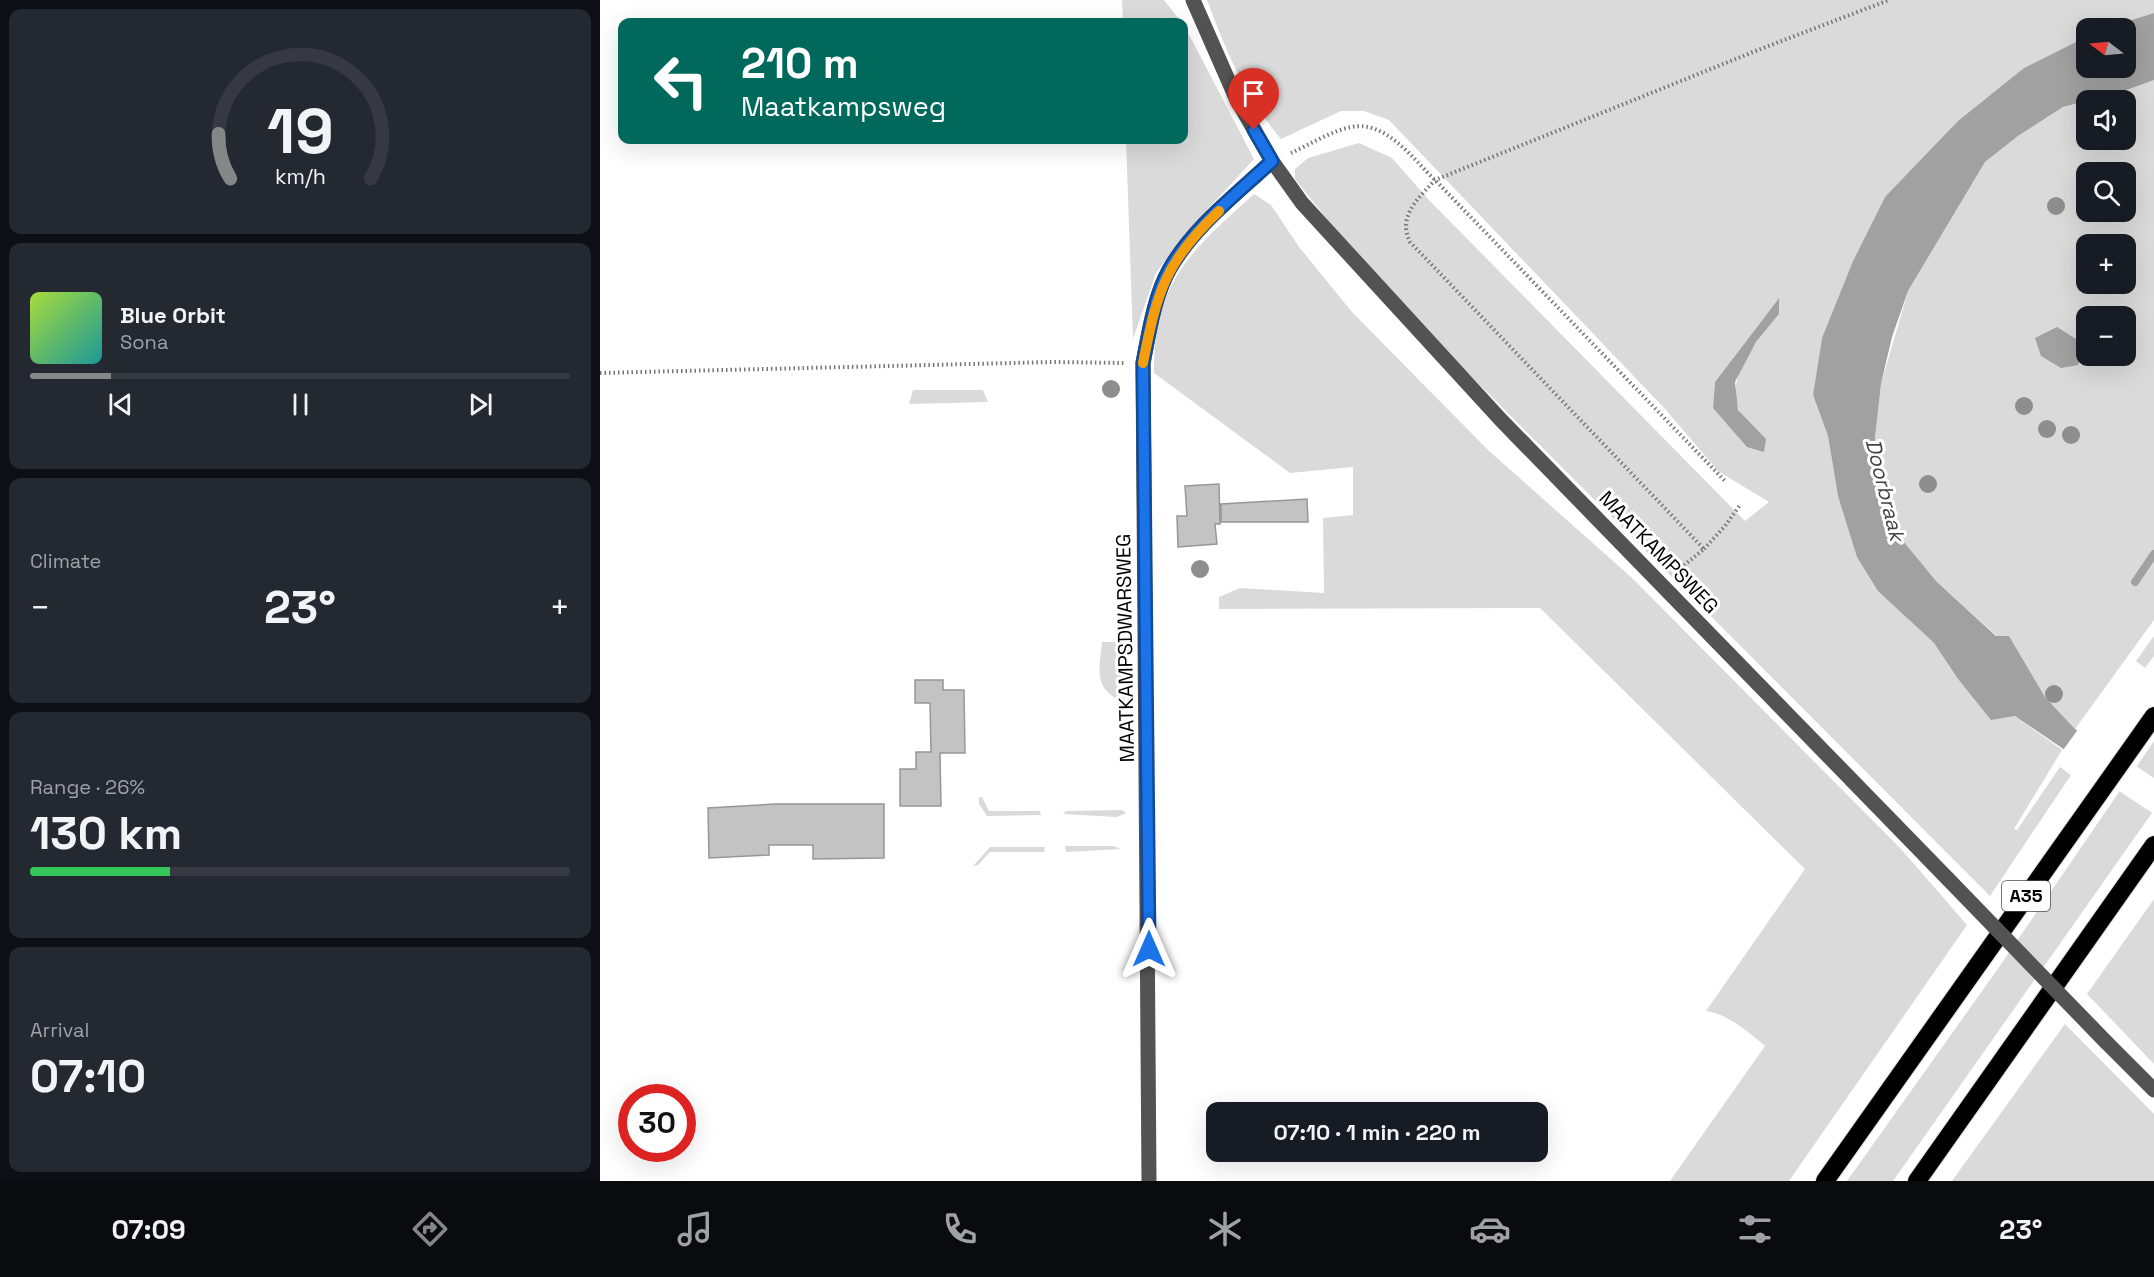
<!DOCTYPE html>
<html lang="en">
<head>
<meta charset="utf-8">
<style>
	body { margin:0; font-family:"Space Grotesk",sans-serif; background:#242831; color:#f1f3f6; height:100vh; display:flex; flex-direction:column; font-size:22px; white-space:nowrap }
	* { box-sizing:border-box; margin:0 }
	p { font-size:20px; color:#9ea1a6 }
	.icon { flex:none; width:33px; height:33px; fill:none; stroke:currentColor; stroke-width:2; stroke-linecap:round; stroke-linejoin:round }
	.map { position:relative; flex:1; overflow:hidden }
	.details { display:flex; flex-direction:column; gap:9px; padding:9px; background:#0d0f14; width:600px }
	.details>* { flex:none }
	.hud { position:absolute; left:18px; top:18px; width:570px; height:126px; border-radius:12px; box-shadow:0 6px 24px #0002; background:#00695c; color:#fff; overflow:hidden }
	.needle { width:39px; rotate:286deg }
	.buttons { position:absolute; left:1476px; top:18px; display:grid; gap:12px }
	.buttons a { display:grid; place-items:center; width:60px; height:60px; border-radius:12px; background:#171b24; box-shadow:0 6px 24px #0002; font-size:30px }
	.speed { position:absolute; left:18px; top:1084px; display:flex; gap:12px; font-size:30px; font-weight:700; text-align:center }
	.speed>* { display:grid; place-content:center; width:78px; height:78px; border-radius:50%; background:#171b24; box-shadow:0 6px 24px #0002; line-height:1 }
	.speed .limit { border:9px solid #d22; background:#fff; color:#111 }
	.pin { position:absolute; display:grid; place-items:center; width:51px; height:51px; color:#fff; margin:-62px -26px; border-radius:50% 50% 50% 0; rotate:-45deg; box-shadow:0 0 6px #0007 }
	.pin .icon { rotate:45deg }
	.me { position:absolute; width:66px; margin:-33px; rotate:0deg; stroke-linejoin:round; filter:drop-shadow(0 0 4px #0008) }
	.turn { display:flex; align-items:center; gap:21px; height:126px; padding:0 24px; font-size:27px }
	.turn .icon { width:78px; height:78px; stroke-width:2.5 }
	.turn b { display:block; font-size:42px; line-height:51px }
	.big { font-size:45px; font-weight:700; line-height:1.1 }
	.details .tile { flex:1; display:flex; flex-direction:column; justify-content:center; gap:9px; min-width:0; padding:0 21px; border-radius:12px; background:#242831 }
	.details .dial { align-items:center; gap:0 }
	.dial svg { height:156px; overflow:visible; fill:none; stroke:#363941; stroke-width:7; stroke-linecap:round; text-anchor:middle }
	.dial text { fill:#f1f3f6; stroke:none }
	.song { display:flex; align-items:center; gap:18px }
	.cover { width:72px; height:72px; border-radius:9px; background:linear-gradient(135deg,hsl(80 70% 55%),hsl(180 70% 35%)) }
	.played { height:6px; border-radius:3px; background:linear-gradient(90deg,#858687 15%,#363941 15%) }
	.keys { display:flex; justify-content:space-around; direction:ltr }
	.heat { display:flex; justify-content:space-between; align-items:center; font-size:33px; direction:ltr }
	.charge { height:9px; border-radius:4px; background:linear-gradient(90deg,#34c759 26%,#363941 0) }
	.trip { position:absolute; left:606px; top:1102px; width:342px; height:60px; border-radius:12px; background:#171b24; box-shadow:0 6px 24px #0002; font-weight:700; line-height:60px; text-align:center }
	.tabs { display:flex; height:96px; justify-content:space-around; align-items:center; background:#090b0e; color:#9ea1a6 }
	.tabs .icon { width:42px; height:42px }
	.tabs .selected { color:#858687 }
	.tabs b { font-size:27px; color:#f1f3f6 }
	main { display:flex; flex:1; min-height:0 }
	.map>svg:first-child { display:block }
	.green { fill:#dadada; fill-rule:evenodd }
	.water { fill:#a1a1a1 }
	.pier { fill:#fff }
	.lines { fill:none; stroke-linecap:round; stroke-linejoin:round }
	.stream { stroke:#a1a1a1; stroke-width:8 }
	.building { fill:#c3c3c3; stroke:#979797; stroke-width:1.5 }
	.highway-casing { stroke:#dbdbdb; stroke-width:20 }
	.path { stroke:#757575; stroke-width:4; stroke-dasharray:1.5 3; stroke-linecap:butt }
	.minor { stroke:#535353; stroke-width:15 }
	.highway { stroke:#000; stroke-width:18 }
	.minor-bridge { stroke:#535353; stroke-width:15 }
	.tree { fill:#8e8e8e }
	.route-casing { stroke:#114b97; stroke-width:15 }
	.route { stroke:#1a73e8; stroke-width:10 }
	.slow { stroke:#f59e0b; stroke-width:10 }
	.labels { text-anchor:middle; stroke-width:6; stroke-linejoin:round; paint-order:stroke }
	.shield { fill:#fff; stroke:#4c4c4c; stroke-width:1.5 }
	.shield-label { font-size:18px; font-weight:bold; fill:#000 }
	.street-label { font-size:20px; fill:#000; stroke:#fff }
	.water-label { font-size:21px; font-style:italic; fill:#424242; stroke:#fff }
</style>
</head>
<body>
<main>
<section class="details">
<div class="tile dial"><svg viewBox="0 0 100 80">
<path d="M14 69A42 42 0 1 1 86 69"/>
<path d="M14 69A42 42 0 0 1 8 46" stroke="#858687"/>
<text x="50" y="56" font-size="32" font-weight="700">19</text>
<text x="50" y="72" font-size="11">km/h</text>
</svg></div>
<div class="tile">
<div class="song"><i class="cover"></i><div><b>Blue Orbit</b><p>Sona</p></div></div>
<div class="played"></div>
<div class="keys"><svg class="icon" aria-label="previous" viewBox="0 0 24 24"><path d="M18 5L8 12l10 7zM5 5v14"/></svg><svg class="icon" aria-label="pause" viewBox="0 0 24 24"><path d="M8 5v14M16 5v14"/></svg><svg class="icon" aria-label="next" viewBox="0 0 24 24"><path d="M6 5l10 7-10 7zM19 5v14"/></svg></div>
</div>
<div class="tile"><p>Climate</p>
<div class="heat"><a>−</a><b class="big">23°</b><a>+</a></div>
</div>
<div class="tile"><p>Range · 26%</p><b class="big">130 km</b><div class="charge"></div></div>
<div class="tile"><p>Arrival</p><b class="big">07:10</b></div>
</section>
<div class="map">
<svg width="1554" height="1181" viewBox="0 0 1554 1181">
	<rect width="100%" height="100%" fill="#fff"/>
	<!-- green -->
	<path class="green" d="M 522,0 L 564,0 L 581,22 L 523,22 Z
		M 607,0 L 1554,0 L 1554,13 L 1506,28 L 1486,28 L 1486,37 L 1424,68 L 1285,197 L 1253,261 L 1222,339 L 1213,395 L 1228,436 L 1238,496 L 1310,621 L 1334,643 L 1358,679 L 1391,719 L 1415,716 L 1462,750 L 1414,829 L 1417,830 L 1460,767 L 1471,775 L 1390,896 L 841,346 L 730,223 L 695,179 L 695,169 L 708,158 L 759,143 L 792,158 L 829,200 L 1145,521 L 1169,502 L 1118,471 L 1065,409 L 789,120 L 764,111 L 741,111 L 681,139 C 644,95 627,53 607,0 ZM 1178,299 L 1179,314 C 1158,339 1127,373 1138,408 C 1141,419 1158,431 1166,439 L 1113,408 L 1115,382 Z
		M 584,25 L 654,159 L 586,233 L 556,273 L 533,339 L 526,140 L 584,140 Z
		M 1554,80 L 1554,620 L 1475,729 L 1445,697 L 1409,636 L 1397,636 L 1336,581 L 1286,520 L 1275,438 L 1281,384 L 1308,291 L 1385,162 L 1418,136 L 1463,107 L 1486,101 L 1486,140 L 1526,140 L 1526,100 L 1488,100 ZM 1486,172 L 1526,172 L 1526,212 L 1486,212 ZM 1486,244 L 1526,244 L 1526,284 L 1486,284 ZM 1486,316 L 1526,316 L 1526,356 L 1486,356 Z
		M 654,194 L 671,205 L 699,247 L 752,312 L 888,450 L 1031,577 L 1302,850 L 1367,925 L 1189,1181 L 1070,1181 L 1165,1046 C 1148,1032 1128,1014 1106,1011 L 1205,869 L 940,608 L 619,609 L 619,597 L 640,588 L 724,593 L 723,518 L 753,515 L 753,467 L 690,473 L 554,373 C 553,282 591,251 654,194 Z
		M 313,390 L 383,390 L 388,402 L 309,404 Z
		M 1554,636 L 1554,656 L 1545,668 L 1536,661 Z
		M 502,642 L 525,642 L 525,703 C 493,689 499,672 502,642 Z
		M 1554,741 L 1554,810 L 1293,1181 L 1247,1181 L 1397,970 Z
		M 379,797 L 382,797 L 389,811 L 440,811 L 441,815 L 387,816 L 379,804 Z
		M 522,810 L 526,813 L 517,817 L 463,814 L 466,811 Z
		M 465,846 L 513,846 L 521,849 L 466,852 Z
		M 390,847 L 445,847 L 444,852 L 390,852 L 378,865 L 373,866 Z
		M 1554,899 L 1554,1064 L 1487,994 Z
		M 1465,1024 L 1554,1114 L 1554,1181 L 1352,1181 Z"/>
	<!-- water -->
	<path class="water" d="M 1554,13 L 1554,80 L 1521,92 L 1463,107 L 1418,136 L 1385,162 L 1308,291 L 1292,337 L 1281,384 L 1275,438 L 1286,520 L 1336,581 L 1396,636 L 1409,636 L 1445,697 L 1475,729 L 1554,781 L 1554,811 L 1415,716 L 1391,720 L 1358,679 L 1334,643 L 1278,591 L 1257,557 L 1238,496 L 1228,436 L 1213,395 L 1222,338 L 1253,261 L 1285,197 L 1358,121 L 1424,68 L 1486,37 L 1486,68 L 1526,68 L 1526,28 L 1506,28 Z
		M 1179,298 L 1179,314 L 1156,342 L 1135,382 L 1138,410 L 1166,439 L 1164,452 L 1147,447 L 1113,408 L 1115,382 Z
		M 1457,327 L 1484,344 L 1478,365 L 1461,368 L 1441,356 L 1435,338 Z"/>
	<!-- pier -->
	<path class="pier" d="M 1479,728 L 1554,778 L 1554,814 L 1461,753 Z"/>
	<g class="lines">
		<!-- stream -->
		<path class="stream" d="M 1535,582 L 1554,554"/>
	</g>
	<!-- building -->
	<path class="building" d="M 619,484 L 620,524 L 615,524 L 617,544 L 578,547 L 577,516 L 587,516 L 585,486 Z
		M 707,499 L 708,522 L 621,522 L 621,504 Z
		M 315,680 L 343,680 L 343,690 L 364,690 L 365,753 L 340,753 L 341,806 L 300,806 L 300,769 L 316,769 L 316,752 L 331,752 L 330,703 L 315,703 Z
		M 175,804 L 284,804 L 284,858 L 213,859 L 213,845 L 169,845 L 169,855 L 109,858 L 108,808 Z"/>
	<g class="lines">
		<!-- highway casing -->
		<g class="highway-casing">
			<path id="highway" d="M 1225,1181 L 1554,716
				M 1317,1181 L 1554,845"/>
		</g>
		<!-- path -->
		<path class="path" d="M 691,153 C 709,145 731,131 751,127 C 786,120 813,159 835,180 L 1125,481
			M 0,373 L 453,362 L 524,363
			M 1104,549 L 1125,526 L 1140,505
			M 1077,571 L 1104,549 L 810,242 C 797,216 819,198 835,180 L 1158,50 L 1289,0"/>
		<!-- minor -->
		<path class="minor" d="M 593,0 L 636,98 L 672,161 L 702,203 L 901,420 L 1348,879
			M 1506,1042 L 1554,1090
			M 549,1181 L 543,363 C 549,333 554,297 569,270 C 593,227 637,194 672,161"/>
		<!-- highway -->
		<use href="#highway" class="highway"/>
		<!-- minor-bridge -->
		<path class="minor-bridge" d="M 1348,879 L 1506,1042"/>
	</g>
	<!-- trees -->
	<g class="tree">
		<circle cx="1456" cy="206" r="9"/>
		<circle cx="511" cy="389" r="9"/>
		<circle cx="1424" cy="406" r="9"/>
		<circle cx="1447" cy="429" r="9"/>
		<circle cx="1471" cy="435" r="9"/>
		<circle cx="1328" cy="484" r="9"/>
		<circle cx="600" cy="569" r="9"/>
		<circle cx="1454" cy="694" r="9"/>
	</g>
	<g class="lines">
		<!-- route casing -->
		<g class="route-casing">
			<path id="route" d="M 549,949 L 543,363 C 549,333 554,297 569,270 C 593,227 637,194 672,161 L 654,130"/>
		</g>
		<!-- route -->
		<use href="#route" class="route"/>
		<!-- slow -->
		<path class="slow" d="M 543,363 C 557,292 565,262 619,211"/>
	</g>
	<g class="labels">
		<!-- shield labels -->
		<rect class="shield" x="1402" y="881" width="48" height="30" rx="4.5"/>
		<g class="shield-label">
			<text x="1426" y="902">A35</text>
		</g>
		<!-- street labels -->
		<g class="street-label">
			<text transform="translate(1059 552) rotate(46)" y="7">MAATKAMPSWEG</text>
			<text transform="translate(525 648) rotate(-91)" y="7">MAATKAMPSDWARSWEG</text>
		</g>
		<!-- water labels -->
		<g class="water-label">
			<text transform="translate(1285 490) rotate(76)" y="7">Doorbraak</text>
		</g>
	</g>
</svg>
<div class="buttons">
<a><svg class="needle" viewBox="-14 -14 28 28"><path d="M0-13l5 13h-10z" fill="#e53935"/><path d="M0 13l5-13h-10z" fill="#9ea1a6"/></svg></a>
<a><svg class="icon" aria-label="sound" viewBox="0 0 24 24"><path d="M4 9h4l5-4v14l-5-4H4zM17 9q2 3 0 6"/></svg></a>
<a><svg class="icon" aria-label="search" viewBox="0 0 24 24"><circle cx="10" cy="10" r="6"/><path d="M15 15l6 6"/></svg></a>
<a>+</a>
<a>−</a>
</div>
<div class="speed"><div class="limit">30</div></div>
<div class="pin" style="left:654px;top:130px;background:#d93025"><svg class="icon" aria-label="arrive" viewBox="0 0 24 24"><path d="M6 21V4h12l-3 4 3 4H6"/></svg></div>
<svg class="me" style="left:549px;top:949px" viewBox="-20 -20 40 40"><path d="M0-17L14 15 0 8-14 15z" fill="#1a73e8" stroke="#fff" stroke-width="4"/></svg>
<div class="trip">07:10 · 1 min · 220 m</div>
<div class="hud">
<div class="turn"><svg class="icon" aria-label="left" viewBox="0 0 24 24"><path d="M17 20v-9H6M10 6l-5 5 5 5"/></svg><div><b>210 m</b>Maatkampsweg</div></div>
</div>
</div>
</main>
<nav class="tabs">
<b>07:09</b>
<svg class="icon selected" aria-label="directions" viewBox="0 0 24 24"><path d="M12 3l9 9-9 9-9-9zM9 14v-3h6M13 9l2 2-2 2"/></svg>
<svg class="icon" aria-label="music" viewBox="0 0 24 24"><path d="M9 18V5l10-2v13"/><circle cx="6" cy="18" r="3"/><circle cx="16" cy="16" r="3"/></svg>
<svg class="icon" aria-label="phone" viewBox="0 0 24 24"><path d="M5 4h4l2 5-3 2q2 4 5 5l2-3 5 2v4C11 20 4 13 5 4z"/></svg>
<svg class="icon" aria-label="climate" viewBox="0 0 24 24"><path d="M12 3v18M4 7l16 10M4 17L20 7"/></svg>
<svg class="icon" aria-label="car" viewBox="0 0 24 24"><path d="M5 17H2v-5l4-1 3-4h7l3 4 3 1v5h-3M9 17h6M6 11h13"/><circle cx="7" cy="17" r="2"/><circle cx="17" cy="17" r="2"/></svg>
<svg class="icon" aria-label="filters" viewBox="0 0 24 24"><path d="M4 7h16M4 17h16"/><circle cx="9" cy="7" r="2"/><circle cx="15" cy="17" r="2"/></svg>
<b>23°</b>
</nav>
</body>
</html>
